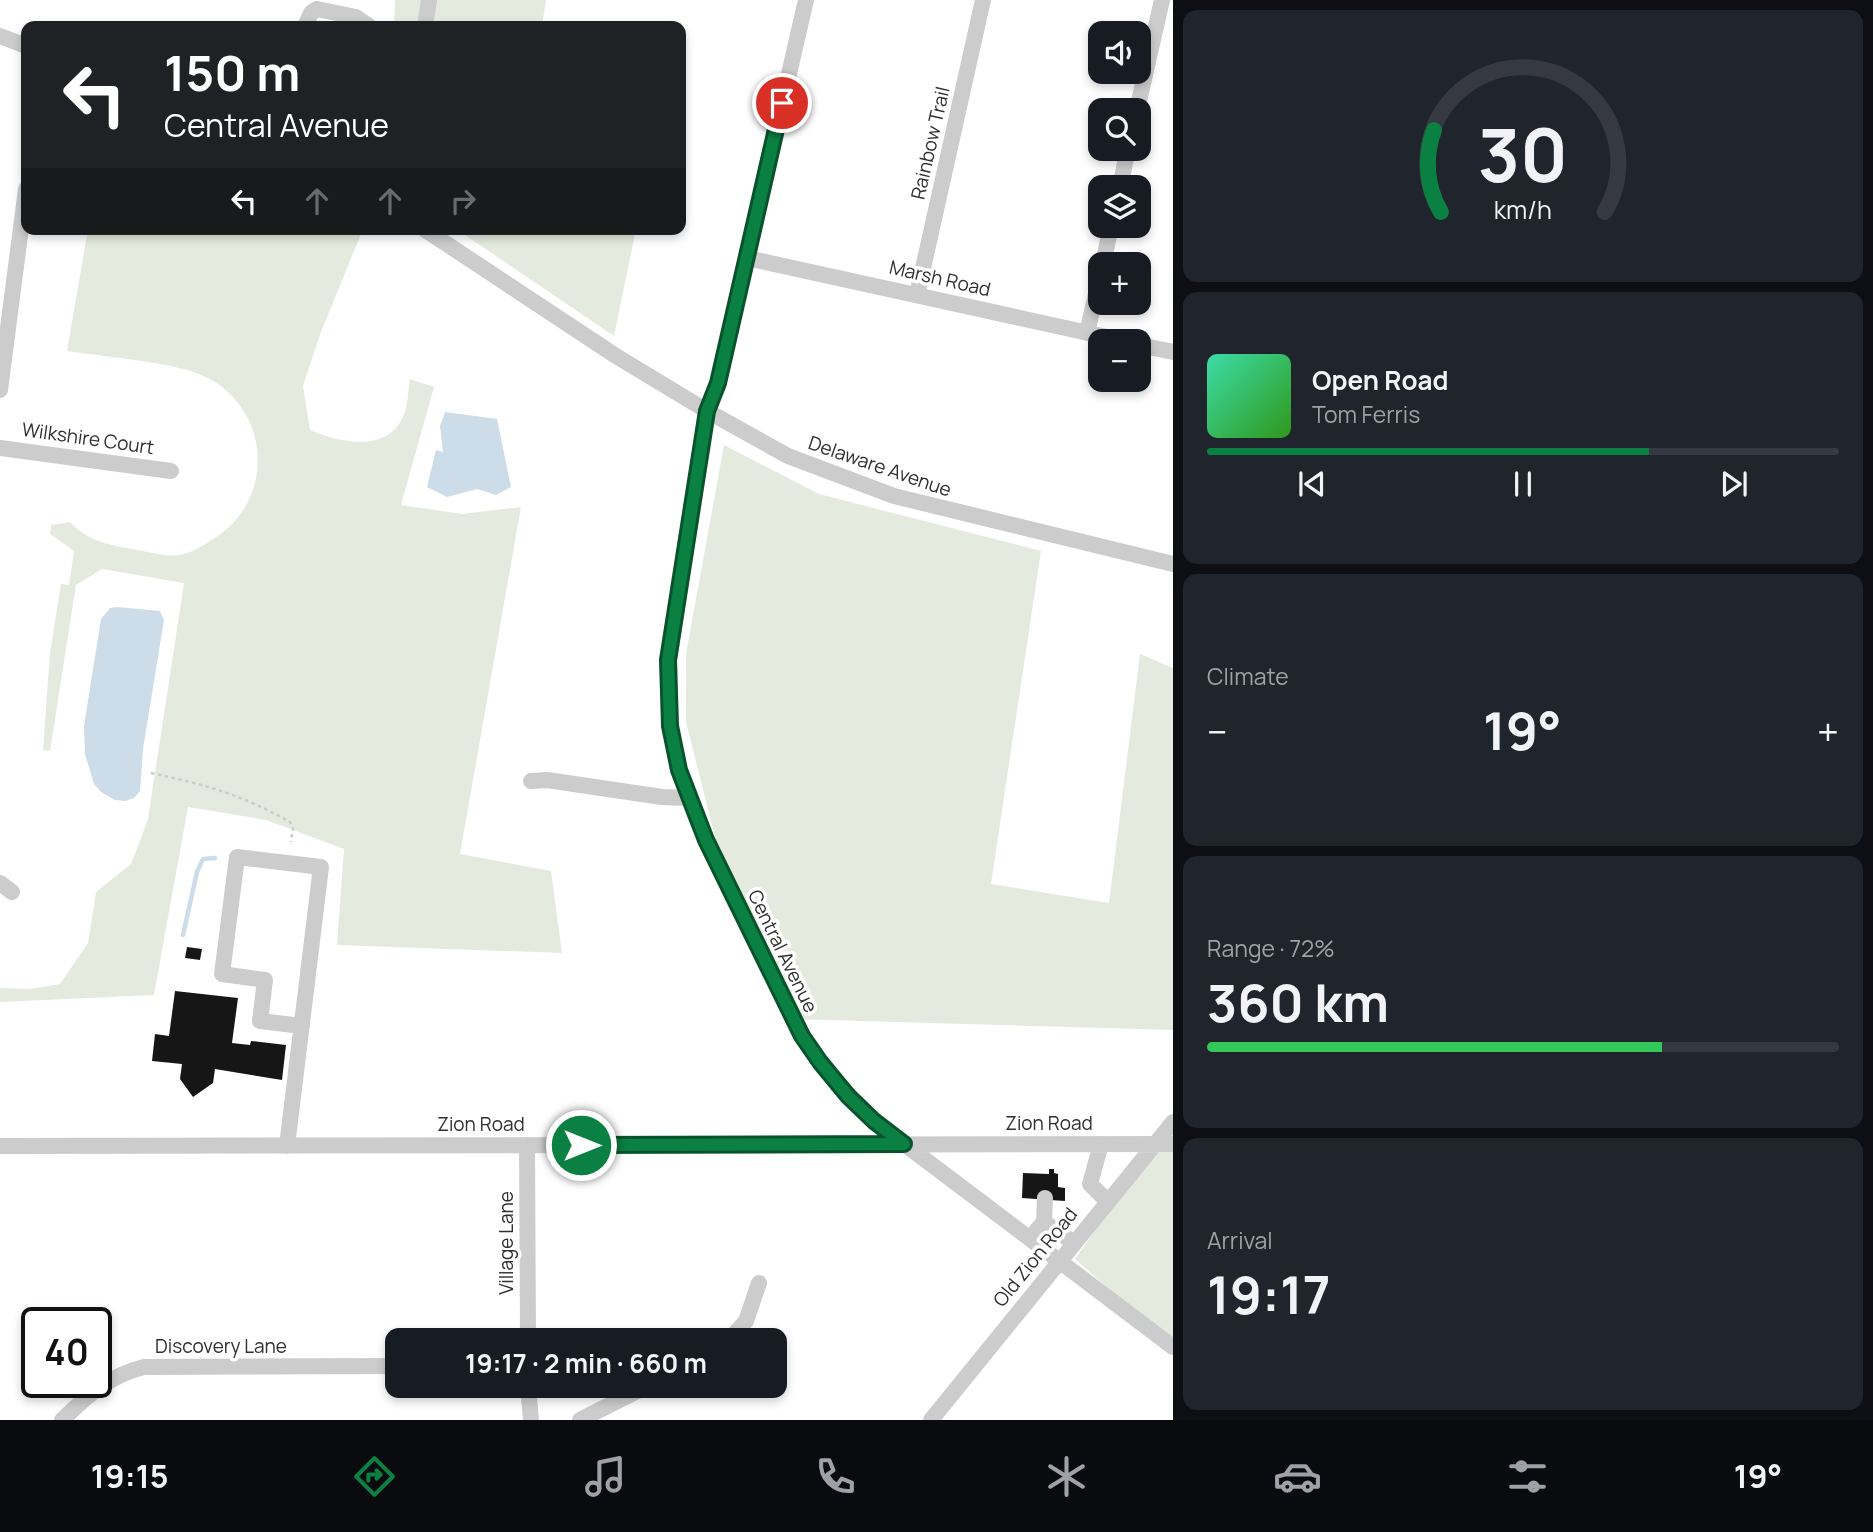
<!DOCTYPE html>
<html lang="en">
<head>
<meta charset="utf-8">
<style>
	body { margin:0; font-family:Manrope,sans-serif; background:#20242c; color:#f1f3f6; height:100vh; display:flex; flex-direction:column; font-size:26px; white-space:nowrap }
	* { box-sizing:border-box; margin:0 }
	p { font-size:23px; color:#9ea1a6 }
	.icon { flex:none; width:38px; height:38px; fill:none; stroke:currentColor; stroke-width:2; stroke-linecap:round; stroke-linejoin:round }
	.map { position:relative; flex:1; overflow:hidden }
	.drawer { display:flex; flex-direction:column; gap:10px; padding:10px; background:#0d0f14; width:700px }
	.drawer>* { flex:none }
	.top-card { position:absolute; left:21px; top:21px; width:665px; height:214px; border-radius:14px; box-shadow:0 4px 10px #0003; background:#202124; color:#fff; overflow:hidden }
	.fabs { position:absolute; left:1088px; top:21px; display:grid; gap:14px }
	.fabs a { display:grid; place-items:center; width:63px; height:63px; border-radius:14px; background:#171b24; box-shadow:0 4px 10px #0003; font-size:35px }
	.speed { position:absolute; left:21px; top:1307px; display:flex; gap:14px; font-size:35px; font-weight:700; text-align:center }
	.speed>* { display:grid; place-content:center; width:91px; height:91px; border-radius:50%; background:#171b24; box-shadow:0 4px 10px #0003; line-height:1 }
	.speed .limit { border:4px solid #111; border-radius:10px; background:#fff; color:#111 }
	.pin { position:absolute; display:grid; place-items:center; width:60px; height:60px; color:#fff; margin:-30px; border:4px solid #fff; border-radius:50%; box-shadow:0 2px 7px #0007 }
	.me { position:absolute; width:77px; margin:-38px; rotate:90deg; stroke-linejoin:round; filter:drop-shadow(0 0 5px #0008) }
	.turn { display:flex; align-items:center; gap:24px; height:147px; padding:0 28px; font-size:32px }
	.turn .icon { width:91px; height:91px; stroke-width:2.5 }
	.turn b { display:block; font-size:49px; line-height:60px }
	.lanes { display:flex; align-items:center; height:66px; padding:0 28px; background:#0003; justify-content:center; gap:35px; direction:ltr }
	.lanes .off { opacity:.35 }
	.big { font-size:52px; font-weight:700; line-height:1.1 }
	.drawer .tile { flex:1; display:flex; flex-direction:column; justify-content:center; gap:10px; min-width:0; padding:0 24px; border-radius:14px; background:#20242c }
	.drawer .dial { align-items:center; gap:0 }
	.dial svg { height:182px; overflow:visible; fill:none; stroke:#363941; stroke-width:7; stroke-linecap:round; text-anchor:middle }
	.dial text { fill:#f1f3f6; stroke:none }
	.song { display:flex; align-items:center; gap:21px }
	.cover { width:84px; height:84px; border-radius:10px; background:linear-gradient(135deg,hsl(160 70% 55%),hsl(110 70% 35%)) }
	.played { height:7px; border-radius:4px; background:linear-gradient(90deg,#0b8043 70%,#363941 70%) }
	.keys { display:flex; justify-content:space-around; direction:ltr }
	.heat { display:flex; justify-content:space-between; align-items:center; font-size:38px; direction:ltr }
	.charge { height:10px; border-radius:5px; background:linear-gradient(90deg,#34c759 72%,#363941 0) }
	.trip { position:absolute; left:385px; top:1328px; width:402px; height:70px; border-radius:14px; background:#171b24; box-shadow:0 4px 10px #0003; font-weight:700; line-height:70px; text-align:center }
	.dock { display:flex; height:112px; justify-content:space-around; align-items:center; background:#090b0e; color:#9ea1a6 }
	.dock .icon { width:49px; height:49px }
	.dock .current { color:#0b8043 }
	.dock b { font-size:32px; color:#f1f3f6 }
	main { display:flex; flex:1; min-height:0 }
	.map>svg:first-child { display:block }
	.green { fill:#e4ebde }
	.water { fill:#ccdce9 }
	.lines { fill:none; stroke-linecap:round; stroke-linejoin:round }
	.stream { stroke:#ccdce9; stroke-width:4.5 }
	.building { fill:#161616 }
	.path { stroke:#ccc; stroke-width:2.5; stroke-dasharray:3.5 3.5; stroke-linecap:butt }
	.minor { stroke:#ccc; stroke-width:16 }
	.route-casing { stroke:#07532c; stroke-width:18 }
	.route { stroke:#0b8043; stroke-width:12 }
	.labels { text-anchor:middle; stroke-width:7; stroke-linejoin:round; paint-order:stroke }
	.street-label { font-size:19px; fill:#2f2f2f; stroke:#fff }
</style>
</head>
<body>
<main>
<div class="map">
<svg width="1173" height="1420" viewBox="0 0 1173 1420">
	<rect width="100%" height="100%" fill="#fff"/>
	<!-- green -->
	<path class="green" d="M 395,0 L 546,0 L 542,26 L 394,26 Z
		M 88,229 L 363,229 L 321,332 L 303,386 L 310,430 C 338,442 386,454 403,417 C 408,406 408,390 410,379 L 434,387 L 401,505 L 462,514 L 521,507 L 460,854 L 551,871 L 562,953 L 337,945 L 344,849 L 266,820 L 188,807 L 154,995 L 0,1002 L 0,988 L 30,989 L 60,984 L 88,943 L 96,892 L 131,864 L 148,819 L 184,583 L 102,569 L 76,585 L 50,751 L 43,750 L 50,653 L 61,584 L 69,585 L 74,551 L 50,534 L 51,525 L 70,522 C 88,541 106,544 132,549 C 146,551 164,557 179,555 C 191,553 203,546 213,539 C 275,502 272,412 208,378 C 178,362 104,357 67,351 Z
		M 456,229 L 636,229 L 614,336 Z
		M 724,445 L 819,494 L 1041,551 L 991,884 L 1109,903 L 1140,654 L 1173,668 L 1173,1030 L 792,1019 L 728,889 L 686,722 L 686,654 Z
		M 1156,1144 L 1173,1144 L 1173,1346 L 1075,1259 Z"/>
	<!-- water -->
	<path class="water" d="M 445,412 L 497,419 L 511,487 L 496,495 L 477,489 L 447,497 L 427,487 L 436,450 L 443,452 L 440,426 Z
		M 117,607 L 160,611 L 164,620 L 143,749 L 140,791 L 134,798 L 125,801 L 115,800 L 101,792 L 94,784 L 85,754 L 84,726 L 101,619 L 110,608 Z"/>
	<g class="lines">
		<!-- stream -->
		<path class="stream" d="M 183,935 L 197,872 L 203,859 L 215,858"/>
	</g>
	<!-- building -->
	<path class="building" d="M 187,947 L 202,949 L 200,960 L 185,958 Z
		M 175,991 L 238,998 L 232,1043 L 250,1045 L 251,1041 L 286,1045 L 282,1080 L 215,1069 L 213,1083 L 193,1097 L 180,1079 L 182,1064 L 152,1061 L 155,1034 L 169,1036 Z
		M 1049,1169 L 1054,1169 L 1054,1173 L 1058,1174 L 1058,1187 L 1065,1188 L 1065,1201 L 1022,1198 L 1023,1173 L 1049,1174 Z"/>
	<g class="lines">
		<!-- path -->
		<path class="path" d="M 151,773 C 203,784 243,795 290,822 L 293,828 L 291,842"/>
		<!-- minor -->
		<path class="minor" d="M 806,0 L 718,383 L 707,411 L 703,437 L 669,660 L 670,726 L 679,770 L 695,815 L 796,1025 L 829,1074 L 874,1121 L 1173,1347
			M 305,26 L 311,13 L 317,9 L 356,17 L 369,26
			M 425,26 L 429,0
			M 0,36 L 26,46
			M 1137,110 L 1162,0
			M 1120,187 L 1128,149
			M 424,229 L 616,356 L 707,411 L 788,456 L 894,496 L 1173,564
			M 747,258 L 1125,341
			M 1103,264 L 1111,226
			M 917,295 L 983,0
			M 1087,333 L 1101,272
			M 1139,345 L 1173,352
			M 0,390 L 26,189
			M 0,448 L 171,471
			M 531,781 L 547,780 L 662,797 L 687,798
			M 0,883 L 12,892
			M 1101,1144 L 1090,1184 L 1108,1202
			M 527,1145 L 528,1340
			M 0,1146 L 1173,1144
			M 287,1146 L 321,867 L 237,857 L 222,974 L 265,980 L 260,1021 L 302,1026
			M 1044,1222 L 1045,1198
			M 1031,1237 L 1044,1222 L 1074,1243
			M 729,1340 L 746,1321 L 759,1283
			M 528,1386 L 531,1420
			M 62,1420 C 88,1395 108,1376 144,1367 L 397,1366
			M 580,1420 L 647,1386
			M 931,1420 L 1173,1122"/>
	</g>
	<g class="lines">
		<!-- route casing -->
		<g class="route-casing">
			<path id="route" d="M 581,1145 L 904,1144 L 874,1121 L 848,1096 L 820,1062 L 802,1036 L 706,840 L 679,770 L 670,726 L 668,660 L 707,411 L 718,383 L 782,103"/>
		</g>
		<!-- route -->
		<use href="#route" class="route"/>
	</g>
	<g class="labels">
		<!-- street labels -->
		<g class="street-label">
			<text transform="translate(930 143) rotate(-77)" y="7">Rainbow Trail</text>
			<text transform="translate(940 278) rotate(13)" y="7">Marsh Road</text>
			<text transform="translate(88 438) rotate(8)" y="7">Wilkshire Court</text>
			<text transform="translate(880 466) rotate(19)" y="7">Delaware Avenue</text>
			<text transform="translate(783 951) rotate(64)" y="7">Central Avenue</text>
			<text x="1049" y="1130">Zion Road</text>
			<text x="481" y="1131">Zion Road</text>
			<text transform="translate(506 1243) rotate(-90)" y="7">Village Lane</text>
			<text transform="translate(1035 1257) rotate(-51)" y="7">Old Zion Road</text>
			<text x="221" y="1353">Discovery Lane</text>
		</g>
	</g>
</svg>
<div class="fabs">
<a><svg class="icon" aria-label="sound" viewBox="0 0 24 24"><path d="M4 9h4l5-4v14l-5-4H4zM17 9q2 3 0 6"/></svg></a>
<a><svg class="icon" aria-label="search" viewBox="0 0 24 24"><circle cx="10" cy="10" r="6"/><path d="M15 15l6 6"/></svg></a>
<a><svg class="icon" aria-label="layers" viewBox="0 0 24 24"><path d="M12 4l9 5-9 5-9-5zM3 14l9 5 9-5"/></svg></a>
<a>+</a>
<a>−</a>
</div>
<div class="speed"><div class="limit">40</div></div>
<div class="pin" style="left:782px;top:103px;background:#d93025"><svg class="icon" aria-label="arrive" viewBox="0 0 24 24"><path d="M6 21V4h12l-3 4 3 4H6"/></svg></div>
<svg class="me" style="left:581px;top:1145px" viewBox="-20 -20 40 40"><circle r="17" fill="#0b8043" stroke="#fff" stroke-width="3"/><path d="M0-11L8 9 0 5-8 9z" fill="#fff"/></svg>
<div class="trip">19:17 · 2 min · 660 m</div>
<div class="top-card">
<div class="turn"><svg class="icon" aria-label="left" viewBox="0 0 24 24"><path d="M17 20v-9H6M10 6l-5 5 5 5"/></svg><div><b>150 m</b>Central Avenue</div></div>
<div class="lanes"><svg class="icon" aria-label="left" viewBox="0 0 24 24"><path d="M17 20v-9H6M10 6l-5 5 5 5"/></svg><svg class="icon off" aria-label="ahead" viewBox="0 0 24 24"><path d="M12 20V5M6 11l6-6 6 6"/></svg><svg class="icon off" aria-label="ahead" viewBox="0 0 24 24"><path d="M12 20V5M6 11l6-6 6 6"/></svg><svg class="icon off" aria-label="right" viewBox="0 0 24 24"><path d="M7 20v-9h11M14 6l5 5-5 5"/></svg></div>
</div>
</div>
<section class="drawer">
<div class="tile dial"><svg viewBox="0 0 100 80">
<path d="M14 69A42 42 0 1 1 86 69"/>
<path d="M14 69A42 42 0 0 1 11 33" stroke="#0b8043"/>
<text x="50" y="56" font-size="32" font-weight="700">30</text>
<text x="50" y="72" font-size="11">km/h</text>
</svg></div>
<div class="tile">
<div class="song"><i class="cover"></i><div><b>Open Road</b><p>Tom Ferris</p></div></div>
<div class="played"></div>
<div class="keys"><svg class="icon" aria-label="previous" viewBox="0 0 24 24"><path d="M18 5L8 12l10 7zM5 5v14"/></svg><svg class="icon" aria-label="pause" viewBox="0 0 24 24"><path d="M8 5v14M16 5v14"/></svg><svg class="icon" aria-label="next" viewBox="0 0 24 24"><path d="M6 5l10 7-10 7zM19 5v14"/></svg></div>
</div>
<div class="tile"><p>Climate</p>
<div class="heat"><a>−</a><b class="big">19°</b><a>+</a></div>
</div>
<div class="tile"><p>Range · 72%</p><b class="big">360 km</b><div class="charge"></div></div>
<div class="tile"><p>Arrival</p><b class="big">19:17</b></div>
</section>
</main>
<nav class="dock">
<b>19:15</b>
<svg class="icon current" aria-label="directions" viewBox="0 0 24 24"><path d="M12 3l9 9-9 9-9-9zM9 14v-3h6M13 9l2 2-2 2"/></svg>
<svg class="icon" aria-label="music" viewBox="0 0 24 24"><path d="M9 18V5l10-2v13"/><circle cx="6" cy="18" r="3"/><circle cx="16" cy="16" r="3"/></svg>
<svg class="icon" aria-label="phone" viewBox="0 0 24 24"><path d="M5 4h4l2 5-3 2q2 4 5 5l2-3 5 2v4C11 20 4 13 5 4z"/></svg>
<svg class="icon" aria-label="climate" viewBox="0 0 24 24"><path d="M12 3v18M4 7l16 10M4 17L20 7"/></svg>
<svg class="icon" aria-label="car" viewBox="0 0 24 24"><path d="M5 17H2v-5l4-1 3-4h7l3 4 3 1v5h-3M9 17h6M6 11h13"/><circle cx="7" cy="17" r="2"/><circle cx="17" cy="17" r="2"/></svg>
<svg class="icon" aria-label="filters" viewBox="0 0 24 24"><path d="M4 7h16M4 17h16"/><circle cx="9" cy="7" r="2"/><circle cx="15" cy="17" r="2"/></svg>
<b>19°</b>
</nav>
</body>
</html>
